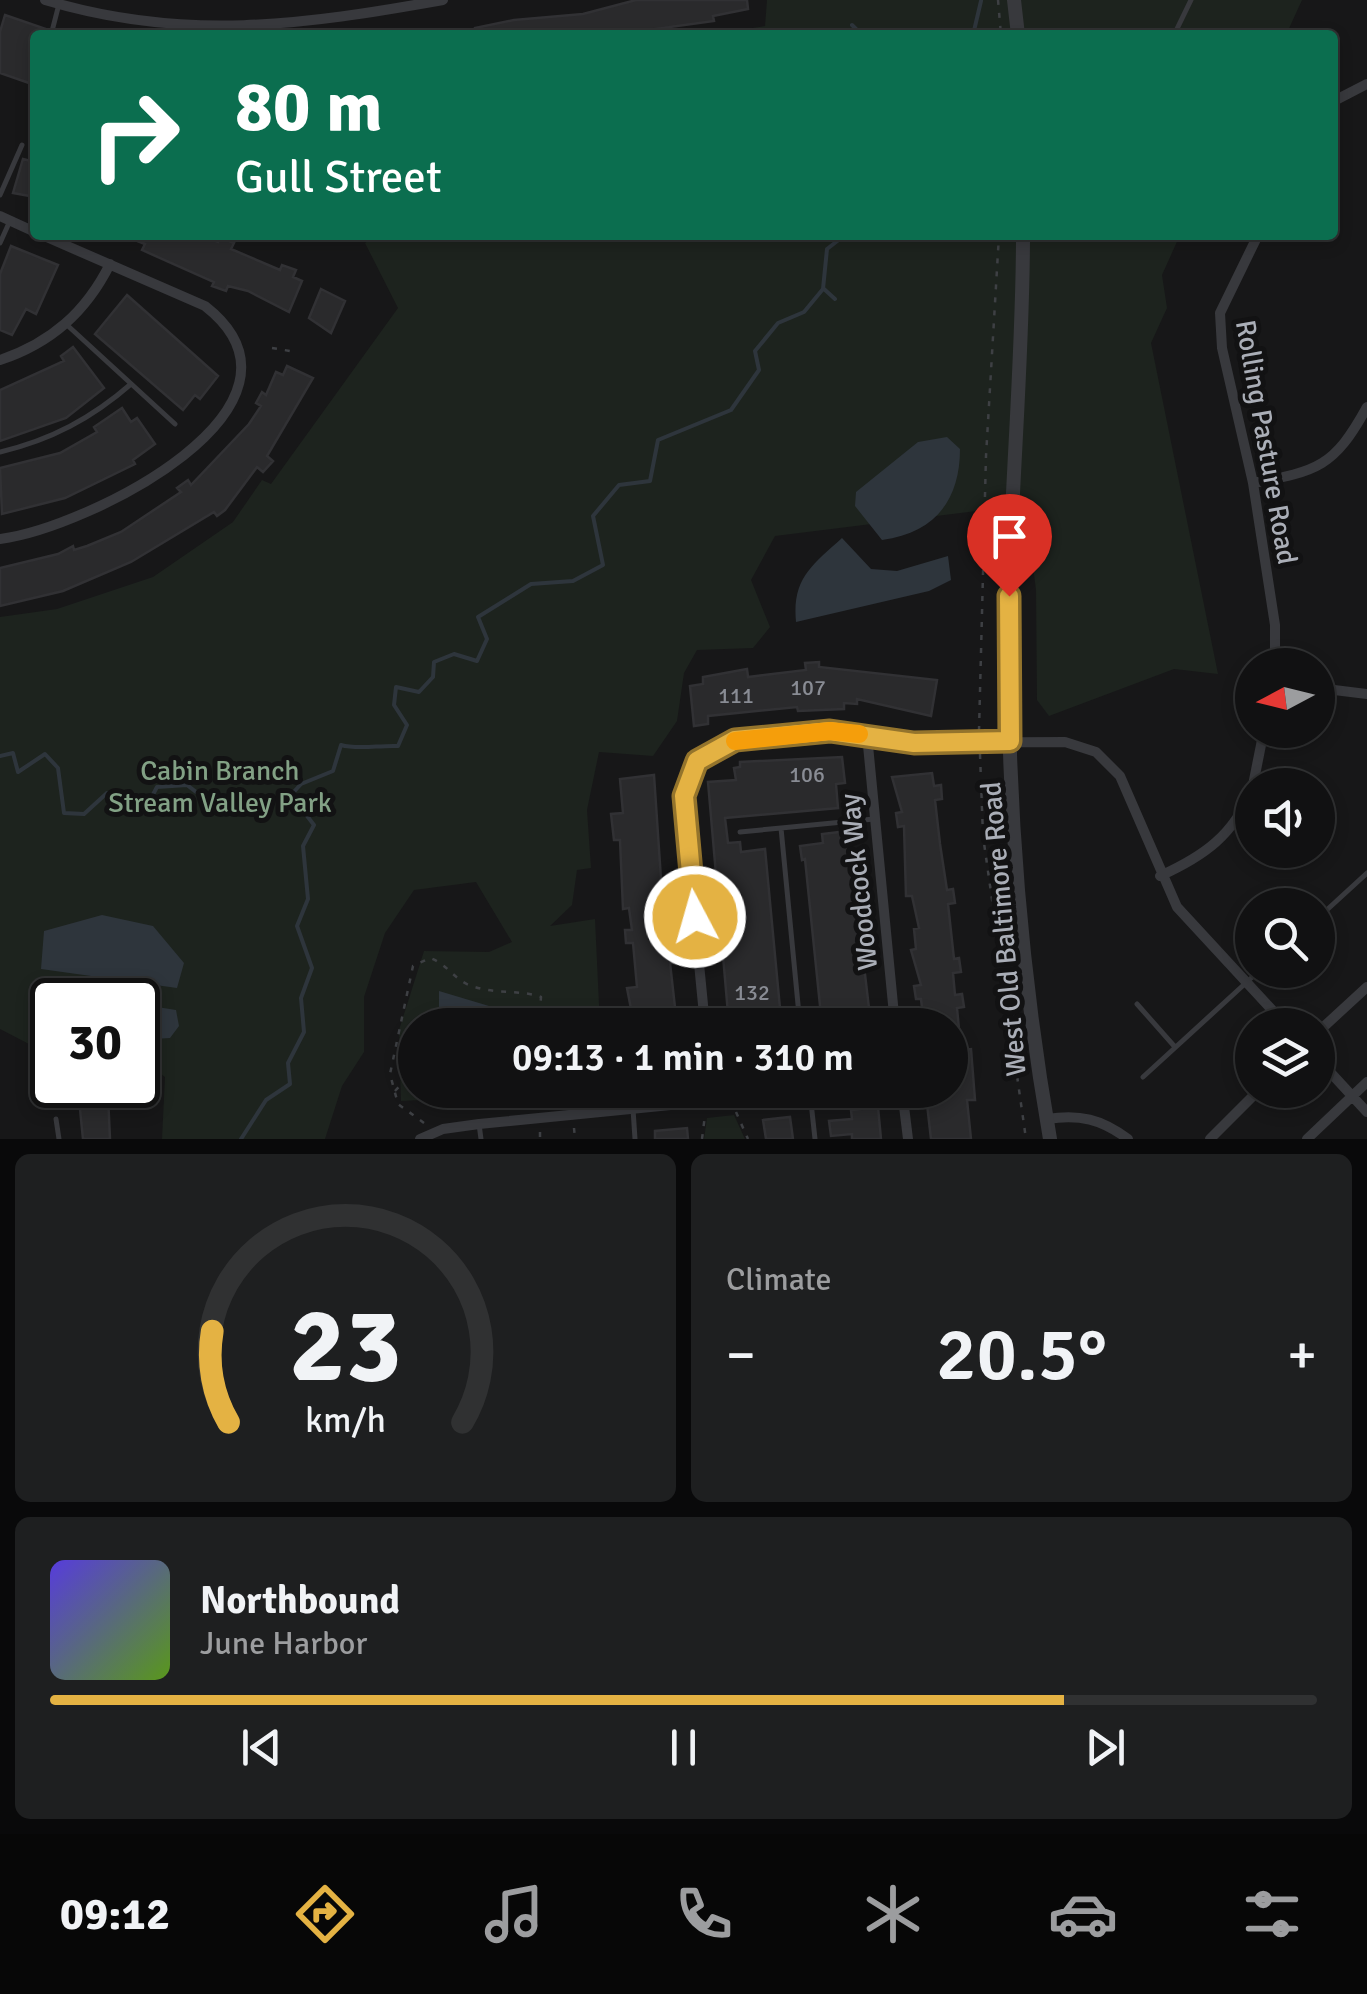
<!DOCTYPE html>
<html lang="en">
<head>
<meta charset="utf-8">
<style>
	body { margin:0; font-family:Signika,sans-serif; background:#1e1f20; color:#f1f3f6; height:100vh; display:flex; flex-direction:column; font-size:38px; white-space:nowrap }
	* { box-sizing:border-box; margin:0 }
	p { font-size:32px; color:#9c9d9f }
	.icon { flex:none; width:55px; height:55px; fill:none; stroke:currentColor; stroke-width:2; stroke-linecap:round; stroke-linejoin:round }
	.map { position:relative; height:1139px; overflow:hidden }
	.details { display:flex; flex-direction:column; gap:15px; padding:15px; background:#09090a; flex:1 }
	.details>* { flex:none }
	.hud { position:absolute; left:30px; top:30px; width:1308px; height:210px; border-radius:10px; box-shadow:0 5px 15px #0003,0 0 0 2px #303132; background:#0b6e4f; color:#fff; overflow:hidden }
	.needle { width:65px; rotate:263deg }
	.tools { position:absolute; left:1235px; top:648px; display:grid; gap:20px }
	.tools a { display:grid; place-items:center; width:100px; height:100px; border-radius:50%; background:#111112; box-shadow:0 5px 15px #0003,0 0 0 2px #303132; font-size:50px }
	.speed { position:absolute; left:30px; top:978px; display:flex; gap:20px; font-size:50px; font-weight:700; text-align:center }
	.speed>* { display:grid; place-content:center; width:130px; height:130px; border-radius:50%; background:#111112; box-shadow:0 5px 15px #0003,0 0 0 2px #303132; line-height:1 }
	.speed .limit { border:5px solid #111; border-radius:15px; background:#fff; color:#111 }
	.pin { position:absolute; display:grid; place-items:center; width:85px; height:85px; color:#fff; margin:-102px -42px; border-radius:50% 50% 50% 0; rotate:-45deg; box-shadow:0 0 10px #0007 }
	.pin .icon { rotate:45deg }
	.me { position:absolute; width:110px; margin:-55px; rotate:354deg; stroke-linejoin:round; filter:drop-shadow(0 0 8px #0008) }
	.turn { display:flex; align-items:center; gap:35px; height:210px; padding:0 40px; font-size:45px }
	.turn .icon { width:130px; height:130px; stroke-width:2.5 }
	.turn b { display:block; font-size:70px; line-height:85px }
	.big { font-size:75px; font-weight:600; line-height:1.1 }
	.details .tile { flex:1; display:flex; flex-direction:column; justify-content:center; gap:15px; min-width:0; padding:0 35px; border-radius:15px; background:#1e1f20 }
	.details .dial { align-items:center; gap:0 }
	.dial svg { height:260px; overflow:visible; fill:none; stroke:#303132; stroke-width:7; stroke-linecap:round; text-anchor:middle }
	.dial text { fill:#f1f3f6; stroke:none }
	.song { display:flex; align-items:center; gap:30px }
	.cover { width:120px; height:120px; border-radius:15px; background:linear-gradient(135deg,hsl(250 70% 55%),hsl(90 70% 35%)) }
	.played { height:10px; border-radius:5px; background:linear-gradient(90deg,#e4b243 80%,#303132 80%) }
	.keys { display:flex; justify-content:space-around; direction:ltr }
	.heat { display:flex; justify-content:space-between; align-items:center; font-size:55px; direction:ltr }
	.details .tiles { flex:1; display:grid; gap:15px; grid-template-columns:1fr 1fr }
	.tile:last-child { grid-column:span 2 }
	.trip { position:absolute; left:398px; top:1008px; width:570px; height:100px; border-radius:50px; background:#111112; box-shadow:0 5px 15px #0003,0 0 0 2px #303132; font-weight:600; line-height:100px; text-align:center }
	.tabs { display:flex; height:160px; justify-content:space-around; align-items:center; background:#070707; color:#9c9d9f }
	.tabs .icon { width:70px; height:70px }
	.tabs .selected { color:#e4b243 }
	.tabs b { font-size:45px; color:#f1f3f6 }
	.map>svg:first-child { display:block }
	.green { fill:#1d231e }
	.water { fill:#2e353c }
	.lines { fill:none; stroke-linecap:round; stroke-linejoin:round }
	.stream { stroke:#2e353c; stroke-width:4 }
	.building { fill:#2a2a2c; stroke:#313134; stroke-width:2.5 }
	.path { stroke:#3e4044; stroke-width:2.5; stroke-dasharray:5 8; stroke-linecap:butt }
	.service { stroke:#38393d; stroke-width:5 }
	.minor { stroke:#38393d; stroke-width:10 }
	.tertiary { stroke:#38393d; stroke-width:14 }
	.route-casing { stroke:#94742c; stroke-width:25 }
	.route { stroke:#e4b243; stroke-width:18 }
	.slow { stroke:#f59e0b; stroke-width:18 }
	.labels { text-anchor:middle; stroke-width:10; stroke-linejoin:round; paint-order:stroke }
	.number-label { font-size:22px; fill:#898c94 }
	.street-label { font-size:28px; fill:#aaaeb7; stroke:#121213 }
	.park-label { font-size:28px; fill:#82a185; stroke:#121213 }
</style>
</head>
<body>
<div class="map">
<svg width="1367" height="1139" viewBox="0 0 1367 1139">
	<rect width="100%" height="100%" fill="#171718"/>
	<!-- green -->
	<path class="green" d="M 767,0 L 1302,0 L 1286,35 L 707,35 L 765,26 Z
		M 376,235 L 1180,235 L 1162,275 L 1167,308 L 1151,343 L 1218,674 L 1174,669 L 1049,716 L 1037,700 L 1036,590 L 1025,505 L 775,536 L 751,580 L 770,627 L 753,648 L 697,650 L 684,673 L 677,721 L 653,756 L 599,752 L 587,810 L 591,868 L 577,870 L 572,905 L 550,926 L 595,919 L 600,1025 L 415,1025 L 415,1090 L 604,1091 L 401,1101 L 399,1030 L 424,951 L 489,952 L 512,942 L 476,882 L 414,890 L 385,933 L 364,997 L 364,1052 L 342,1086 L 325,1139 L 162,1139 L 165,1077 L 138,1058 L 138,1000 L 52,1000 L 52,1056 L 0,1029 L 0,617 L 57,609 L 153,577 L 233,522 L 262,480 L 271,484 L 398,308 L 365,243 Z
		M 734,1115 L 745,1139 L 704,1139 L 707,1118 Z"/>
	<!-- water -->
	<path class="water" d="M 947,437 L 960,449 C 960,500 935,533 882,540 L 855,506 L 856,492 L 918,442 Z
		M 842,538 L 871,569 L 897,571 L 948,556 L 951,580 L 929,591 L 796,622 C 792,579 811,566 842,538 Z
		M 102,915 L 153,926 L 184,963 L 177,988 L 41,969 L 44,931 Z
		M 439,991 L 499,1009 L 535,1013 L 530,1025 L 439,1025 Z
		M 138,1004 L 176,1010 L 179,1026 L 170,1038 L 138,1040 Z"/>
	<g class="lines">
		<!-- stream -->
		<path class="stream" d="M 852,25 L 862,35
			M 973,35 L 981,1
			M 824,289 L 835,299
			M 0,756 L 13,753 L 18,772 L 45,754 L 58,768 L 64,813 L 84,814 L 107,793 L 121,805 L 143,813 L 157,787 L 187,785 C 210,804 236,814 265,812 L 272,800 L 290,795
			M 241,1139 L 266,1100 L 290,1084 L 288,1063 L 304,1032 L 301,998 L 312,968 L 297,926 L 308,899 L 303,846 L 314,825 L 291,795 L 301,784 L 333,771 L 341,745 C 358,750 379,745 398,746 L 407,725 L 394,705 L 396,687 L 419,692 L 433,677 L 434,662 L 454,654 L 477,661 L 487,639 L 478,617 L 531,584 L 573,581 L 603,565 L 593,516 L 619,485 L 650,481 L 658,440 L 731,410 L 759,370 L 755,351 L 778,323 L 804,312 L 823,289 L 827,249 L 845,235"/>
	</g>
	<!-- building -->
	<path class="building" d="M 636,0 L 747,0 L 748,9 L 713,16 L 714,21 L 612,35 L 475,35 L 475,28 L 514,20 L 583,14 Z
		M 5,15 L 46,29 L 45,35 L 35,35 L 29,83 L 0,73 L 0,32 Z
		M 23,159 L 35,162 L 35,197 L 13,193 Z
		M 122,235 L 200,235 L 218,242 L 220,237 L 234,243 L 231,249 L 280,270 L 282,265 L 296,270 L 293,277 L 302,281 L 289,312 L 248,291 L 228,286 L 226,291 L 212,286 L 214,282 L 142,250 L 145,244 Z
		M 11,246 L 58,265 L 36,314 L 26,309 L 12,335 L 0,330 L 0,274 Z
		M 321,289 L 345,301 L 331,333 L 309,318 Z
		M 127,295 L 218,376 L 200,399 L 195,395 L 183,410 L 95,334 Z
		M 73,347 L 104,388 L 66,418 L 0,441 L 0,390 L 64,361 L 61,356 Z
		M 287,366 L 313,378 L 267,456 L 273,461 L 263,472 L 257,467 L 225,510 L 217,516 L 214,512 L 131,562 L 63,591 L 0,606 L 0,568 L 58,554 L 73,546 L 74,550 L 87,546 L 121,532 L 181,492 L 177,488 L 188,480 L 191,485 L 249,424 L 261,406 L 256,403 L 262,392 L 266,395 L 276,372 L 283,375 Z
		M 122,408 L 131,422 L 137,418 L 155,444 L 133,460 L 135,464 L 65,498 L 2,514 L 0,468 L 60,453 L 97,432 L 94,427 Z
		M 819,662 L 819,667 L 937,680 L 931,716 L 857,699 L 857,704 L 844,703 L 844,709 L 798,711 L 797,707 L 708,716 L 708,724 L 694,726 L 690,686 L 703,684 L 703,677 L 747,669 L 748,677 L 806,670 L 805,663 Z
		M 842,757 L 845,783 L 836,784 L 838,808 L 725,818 L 728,843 L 740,842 L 741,852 L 765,849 L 781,1019 L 765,1021 L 765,1025 L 729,1025 L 708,782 L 736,780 L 734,768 L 740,767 L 740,762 Z
		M 932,773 L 934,786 L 941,785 L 942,799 L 935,800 L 940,844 L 947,890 L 953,889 L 955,903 L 948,904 L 954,959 L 959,958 L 961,972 L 953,973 L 955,995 L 962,994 L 964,1007 L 957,1008 L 961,1050 L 971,1049 L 975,1100 L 967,1100 L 971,1139 L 931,1139 L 927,1104 L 933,1103 L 932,1090 L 950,1090 L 950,1025 L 924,1025 L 921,999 L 916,999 L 914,986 L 921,985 L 911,950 L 916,949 L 914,929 L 919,928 L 912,896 L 906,896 L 904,826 L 898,827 L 896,813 L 902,812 L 892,777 Z
		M 654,775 L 661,879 L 668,879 L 672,926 L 666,926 L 668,948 L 674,948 L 676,963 L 670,963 L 677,1025 L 638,1025 L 637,1013 L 632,1014 L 627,988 L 637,987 L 633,943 L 626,943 L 625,930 L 632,930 L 629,908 L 623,909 L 620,840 L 614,840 L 611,814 L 623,813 L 620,779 Z
		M 848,831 L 871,1025 L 822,1025 L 805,859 L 802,860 L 800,846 L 823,843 L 822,834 Z
		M 108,1096 L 110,1139 L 83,1139 L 79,1099 Z
		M 878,1107 L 881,1139 L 852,1139 L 852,1134 L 831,1136 L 829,1121 L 852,1119 L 851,1110 Z
		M 790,1117 L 793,1139 L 766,1139 L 763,1120 Z
		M 687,1128 L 688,1139 L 655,1139 L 655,1131 Z"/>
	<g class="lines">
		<!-- path -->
		<path class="path" d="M 998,0 L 1001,35
			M 272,348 L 290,351
			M 979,731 L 986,456 L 999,235
			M 980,754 L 983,836 L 1026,1139
			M 395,1091 L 415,1069
			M 736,1112 L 748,1139
			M 424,1123 L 398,1104 L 390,1074 L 413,966 L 430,958 C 447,964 454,979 469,985 C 495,995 518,989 541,997 L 539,1025
			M 574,1128 L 575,1139
			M 540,1132 L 540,1139
			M 702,1139 L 705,1115"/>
		<!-- service -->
		<path class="service" d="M 51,35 L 59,4
			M 1174,35 L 1191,0
			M 0,195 L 22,145
			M 0,243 L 9,223
			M 67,325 L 175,424
			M 0,452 C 51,440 92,418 131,384
			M 740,832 L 781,828
			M 1318,918 L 1367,873
			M 1137,1004 L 1175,1047
			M 800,1025 L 781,828 L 874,819
			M 1143,1077 L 1260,970
			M 810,1093 L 815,1139
			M 633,1109 L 635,1139
			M 56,1119 L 59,1139
			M 479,1124 L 481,1139"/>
		<!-- minor -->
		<path class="minor" d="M 45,0 C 184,42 303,25 443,0
			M 1332,102 L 1367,84
			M 0,216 L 35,232
			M 1258,235 L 1220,313 L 1222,348 L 1253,483 L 1275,625 L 1275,665
			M 0,360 C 51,343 86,312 110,264
			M 1253,483 C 1318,471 1334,467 1367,407
			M 0,539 C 87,528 333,406 205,306 L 42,235
			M 1318,688 L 1367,694
			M 867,735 L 895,1025
			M 1253,785 L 1264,730
			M 1160,876 C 1204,856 1234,835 1252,789
			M 705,1025 L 684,810 L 690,772 L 720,745 L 830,731 L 915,743 L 1065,742 L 1096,752 L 1120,776 L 1177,907 L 1286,1025
			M 1318,1032 L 1367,987
			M 1318,1059 L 1367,1112
			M 902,1090 L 908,1139
			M 1047,1119 C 1080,1114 1101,1119 1128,1139
			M 420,1139 L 443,1129 L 479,1124 L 823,1090
			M 1210,1139 L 1259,1090
			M 1307,1139 L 1367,1082"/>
		<!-- tertiary -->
		<path class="tertiary" d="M 1014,0 L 1018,35
			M 1023,235 C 1023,354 1012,474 1009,593 C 1005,773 1019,961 1050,1139"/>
	</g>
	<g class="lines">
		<!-- route casing -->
		<g class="route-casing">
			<path id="route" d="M 695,917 L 684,796 L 697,761 L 735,740 L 830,731 L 914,743 L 1010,741 L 1009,596"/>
		</g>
		<!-- route -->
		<use href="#route" class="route"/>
		<!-- slow -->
		<path class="slow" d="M 735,741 L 830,731 L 859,734"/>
	</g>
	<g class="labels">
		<!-- number labels -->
		<g class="number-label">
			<text x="808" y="695">107</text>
			<text x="736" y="703">111</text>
			<text x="807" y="782">106</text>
			<text x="752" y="1000">132</text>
		</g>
		<!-- street labels -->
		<g class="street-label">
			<text transform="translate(1267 442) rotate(80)" y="10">Rolling Pasture Road</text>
			<text transform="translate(858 882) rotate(-96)" y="10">Woodcock Way</text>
			<text transform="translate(1003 929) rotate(-95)" y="10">West Old Baltimore Road</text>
		</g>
		<!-- park labels -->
		<g class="park-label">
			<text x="220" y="780">Cabin Branch<tspan x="220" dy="32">Stream Valley Park</tspan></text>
		</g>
	</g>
</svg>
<div class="tools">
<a><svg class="needle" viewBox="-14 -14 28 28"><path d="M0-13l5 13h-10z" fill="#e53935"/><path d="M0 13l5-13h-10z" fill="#9c9d9f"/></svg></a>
<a><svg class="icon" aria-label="sound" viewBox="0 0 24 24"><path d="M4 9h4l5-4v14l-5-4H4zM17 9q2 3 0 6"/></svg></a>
<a><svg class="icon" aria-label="search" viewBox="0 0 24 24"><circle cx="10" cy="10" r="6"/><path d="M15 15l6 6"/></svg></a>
<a><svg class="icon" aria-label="layers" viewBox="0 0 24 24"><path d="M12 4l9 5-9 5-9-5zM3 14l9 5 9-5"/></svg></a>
</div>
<div class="speed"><div class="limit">30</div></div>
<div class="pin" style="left:1009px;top:596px;background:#d93025"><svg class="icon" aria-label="arrive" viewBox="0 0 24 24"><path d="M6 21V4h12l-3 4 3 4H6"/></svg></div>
<svg class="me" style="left:695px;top:917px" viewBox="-20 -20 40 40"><circle r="17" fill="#e4b243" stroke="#fff" stroke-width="3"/><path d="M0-11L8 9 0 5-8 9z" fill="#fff"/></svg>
<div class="trip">09:13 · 1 min · 310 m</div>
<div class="hud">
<div class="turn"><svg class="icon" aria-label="right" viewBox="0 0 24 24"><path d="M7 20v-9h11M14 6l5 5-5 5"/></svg><div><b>80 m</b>Gull Street</div></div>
</div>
</div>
<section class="details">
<div class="tiles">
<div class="tile dial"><svg viewBox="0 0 100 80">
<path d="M14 69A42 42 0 1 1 86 69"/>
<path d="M14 69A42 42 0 0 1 9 41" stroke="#e4b243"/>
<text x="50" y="56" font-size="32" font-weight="700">23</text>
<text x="50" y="72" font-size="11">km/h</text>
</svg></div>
<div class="tile"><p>Climate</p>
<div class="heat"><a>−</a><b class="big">20.5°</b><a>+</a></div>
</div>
<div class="tile">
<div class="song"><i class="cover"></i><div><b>Northbound</b><p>June Harbor</p></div></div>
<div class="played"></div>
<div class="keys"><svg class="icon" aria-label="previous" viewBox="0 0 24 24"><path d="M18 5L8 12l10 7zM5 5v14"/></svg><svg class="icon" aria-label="pause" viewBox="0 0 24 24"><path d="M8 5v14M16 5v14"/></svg><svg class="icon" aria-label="next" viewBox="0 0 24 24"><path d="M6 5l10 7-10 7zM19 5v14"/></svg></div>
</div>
</div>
</section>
<nav class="tabs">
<b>09:12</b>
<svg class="icon selected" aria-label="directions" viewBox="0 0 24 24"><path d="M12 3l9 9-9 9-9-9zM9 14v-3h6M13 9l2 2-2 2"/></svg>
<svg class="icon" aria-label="music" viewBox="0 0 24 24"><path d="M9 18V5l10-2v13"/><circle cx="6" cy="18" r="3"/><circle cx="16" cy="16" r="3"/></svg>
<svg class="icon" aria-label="phone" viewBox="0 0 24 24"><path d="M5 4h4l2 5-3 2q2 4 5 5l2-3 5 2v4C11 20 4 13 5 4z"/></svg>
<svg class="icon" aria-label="climate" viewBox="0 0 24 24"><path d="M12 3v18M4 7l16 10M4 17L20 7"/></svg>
<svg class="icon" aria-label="car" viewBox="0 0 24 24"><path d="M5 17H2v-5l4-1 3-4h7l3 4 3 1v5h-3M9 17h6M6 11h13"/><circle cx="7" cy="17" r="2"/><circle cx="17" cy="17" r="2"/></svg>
<svg class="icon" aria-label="filters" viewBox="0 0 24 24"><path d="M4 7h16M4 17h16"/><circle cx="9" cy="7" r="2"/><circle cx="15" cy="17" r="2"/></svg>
</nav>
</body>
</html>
